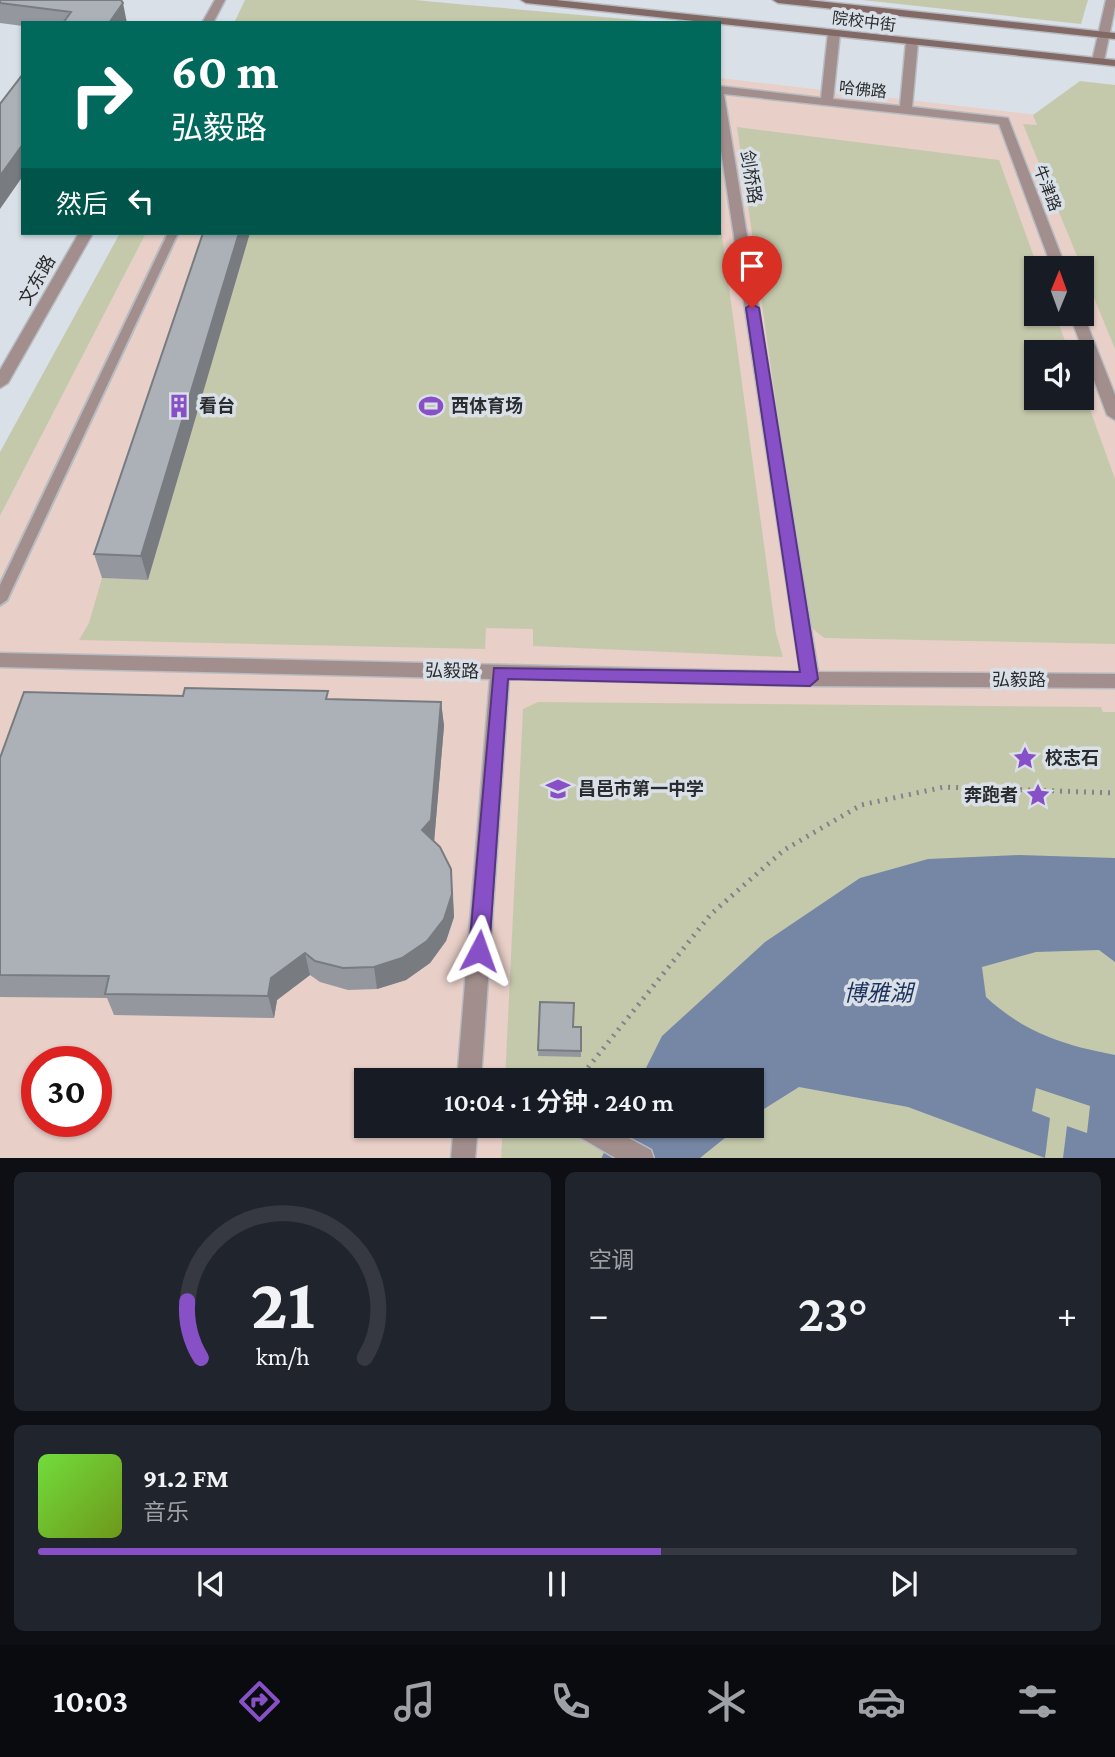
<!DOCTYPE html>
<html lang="zh">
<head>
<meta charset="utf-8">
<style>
	body { margin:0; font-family:"Crimson Pro","Noto Sans SC",serif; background:#20242c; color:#f1f3f6; height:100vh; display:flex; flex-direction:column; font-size:26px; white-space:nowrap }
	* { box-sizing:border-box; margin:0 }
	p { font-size:23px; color:#9ea1a6 }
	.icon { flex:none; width:38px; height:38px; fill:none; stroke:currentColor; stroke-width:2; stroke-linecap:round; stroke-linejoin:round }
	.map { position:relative; height:1158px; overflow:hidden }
	.drawer { display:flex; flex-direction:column; gap:14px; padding:14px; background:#0d0f14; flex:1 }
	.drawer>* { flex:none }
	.guide { position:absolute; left:21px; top:21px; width:700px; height:214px; border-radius:0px; box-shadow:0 2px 5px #0004; background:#00695c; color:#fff; overflow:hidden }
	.needle { width:46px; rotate:1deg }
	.fabs { position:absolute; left:1024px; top:256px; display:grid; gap:14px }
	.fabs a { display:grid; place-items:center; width:70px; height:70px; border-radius:0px; background:#171b24; box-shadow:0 2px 5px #0004; font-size:35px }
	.speed { position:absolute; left:21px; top:1046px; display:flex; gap:14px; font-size:35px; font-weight:700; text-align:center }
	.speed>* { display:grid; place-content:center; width:91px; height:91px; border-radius:50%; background:#171b24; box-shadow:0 2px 5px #0004; line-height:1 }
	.speed .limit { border:10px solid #d22; background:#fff; color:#111 }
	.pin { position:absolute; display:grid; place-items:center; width:60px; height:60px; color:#fff; margin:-72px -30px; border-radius:50% 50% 50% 0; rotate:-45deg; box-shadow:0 0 7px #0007 }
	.pin .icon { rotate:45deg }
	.me { position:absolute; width:77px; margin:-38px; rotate:4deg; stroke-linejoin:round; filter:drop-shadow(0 0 5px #0008) }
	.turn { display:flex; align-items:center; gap:24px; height:147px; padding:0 35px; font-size:32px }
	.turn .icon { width:91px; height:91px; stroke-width:2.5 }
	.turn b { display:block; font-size:49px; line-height:60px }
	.then { display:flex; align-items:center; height:66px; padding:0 35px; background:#0003; gap:14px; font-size:26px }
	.big { font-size:52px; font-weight:600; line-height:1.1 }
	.drawer .card { flex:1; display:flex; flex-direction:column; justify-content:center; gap:10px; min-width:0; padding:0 24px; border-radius:10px; background:#20242c }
	.drawer .dial { align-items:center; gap:0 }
	.dial svg { height:182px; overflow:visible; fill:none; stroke:#363941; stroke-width:7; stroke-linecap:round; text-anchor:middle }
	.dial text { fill:#f1f3f6; stroke:none }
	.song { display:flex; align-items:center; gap:21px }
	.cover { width:84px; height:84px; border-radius:10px; background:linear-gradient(135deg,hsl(100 70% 55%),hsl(80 70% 35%)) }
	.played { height:7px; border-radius:4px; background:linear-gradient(90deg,#8850c7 60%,#363941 60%) }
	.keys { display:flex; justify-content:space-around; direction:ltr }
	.heat { display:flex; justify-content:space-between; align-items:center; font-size:38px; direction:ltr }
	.drawer .tiles { flex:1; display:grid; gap:14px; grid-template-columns:1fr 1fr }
	.card:last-child { grid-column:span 2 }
	.trip { position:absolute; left:354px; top:1068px; width:410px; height:70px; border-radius:0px; background:#171b24; box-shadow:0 2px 5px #0004; font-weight:600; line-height:70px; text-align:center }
	.menu { display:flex; height:112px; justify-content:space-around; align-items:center; background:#090b0e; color:#9ea1a6 }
	.menu .icon { width:49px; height:49px }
	.menu .current { color:#8850c7 }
	.menu b { font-size:32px; color:#f1f3f6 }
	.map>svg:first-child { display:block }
	.education { fill:#e8cfc8; fill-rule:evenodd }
	.green { fill:#c5c9ac }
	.water { fill:#7687a5 }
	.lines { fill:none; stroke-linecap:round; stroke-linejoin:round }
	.service-casing { stroke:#b7bcc2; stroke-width:4 }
	.pedestrian-casing { stroke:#b7bcc2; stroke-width:3 }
	.minor-casing { stroke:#b7bcc2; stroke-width:3 }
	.tertiary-casing { stroke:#b7bcc2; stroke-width:3 }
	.secondary-casing { stroke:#b7bcc2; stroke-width:3 }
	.path { stroke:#808489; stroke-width:5; stroke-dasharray:2 6; stroke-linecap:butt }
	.service { fill:#a28f8d; fill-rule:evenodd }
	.pedestrian { fill:#a28f8d; fill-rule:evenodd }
	.minor { fill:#a28f8d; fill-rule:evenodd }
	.tertiary { fill:#a28f8d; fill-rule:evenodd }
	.secondary { fill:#836965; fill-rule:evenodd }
	.wall { fill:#94989e }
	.shaded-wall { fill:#787c81 }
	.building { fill:#acb1b8; stroke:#787c81; stroke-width:2 }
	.route { fill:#8850c7; stroke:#583481; stroke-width:2 }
	.labels { text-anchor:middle; stroke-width:7; stroke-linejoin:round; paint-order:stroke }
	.far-street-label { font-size:16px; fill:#2a2c2f; stroke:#dae0e7 }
	.street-label { font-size:18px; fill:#2a2c2f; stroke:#dae0e7 }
	.poi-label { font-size:18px; font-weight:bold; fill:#2a2c2f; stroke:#dae0e7; text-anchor:start }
	.near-water-label { font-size:23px; font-style:italic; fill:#1c325c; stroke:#dae0e7 }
</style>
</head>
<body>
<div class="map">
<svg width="1115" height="1159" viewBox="0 0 1115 1159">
	<rect width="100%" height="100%" fill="#dae0e7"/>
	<!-- education -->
	<path class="education" d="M 719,78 L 1115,124 L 1115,1158 L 0,1158 L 0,516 L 146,233 L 719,233 ZM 1036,268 L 1082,268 L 1082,313 L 1036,313 ZM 1036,352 L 1082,352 L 1082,397 L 1036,397 ZM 37,1062 L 96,1062 L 96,1122 L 37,1122 ZM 366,1080 L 751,1080 L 751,1125 L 366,1125 Z"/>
	<!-- green -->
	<path class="green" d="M 245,0 C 301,0 359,0 415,0 C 498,8 581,14 664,23 L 234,23 Z
		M 862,0 L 1088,0 L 1081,24 Z
		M 1080,81 L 1115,85 L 1115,349 L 1023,124 L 1037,125 L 1033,115 Z
		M 737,127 L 999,160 L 1038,268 L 1036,313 L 1055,313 L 1069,352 L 1036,352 L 1036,397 L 1082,397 L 1082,387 L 1115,479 L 1115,644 L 824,638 L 807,624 Z
		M 719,214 L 776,633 L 783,657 L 533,646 L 533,629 L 486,628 L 485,649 L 79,640 L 89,623 L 102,578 L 148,580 L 250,233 L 719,233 Z
		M 120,233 L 146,233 L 0,516 L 0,452 Z
		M 538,702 L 1101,707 L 1103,712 L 1115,712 L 1115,1158 L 501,1159 L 503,1125 L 751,1125 L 751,1080 L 505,1080 L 523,709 Z"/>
	<!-- water -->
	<path class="water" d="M 1019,855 L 1115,858 L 1115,962 L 1099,950 L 1036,952 L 982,967 L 986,997 C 1025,1033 1063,1045 1115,1055 L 1115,1158 L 1063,1158 L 1067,1126 L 1087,1133 L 1090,1106 L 1036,1088 L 1032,1111 L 1050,1118 L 1045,1158 L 908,1107 L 799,1087 L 751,1117 L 751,1080 L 640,1080 L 662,1036 L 765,942 L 860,878 L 928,859 Z
		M 617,1125 L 741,1125 L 700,1158 L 601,1159 Z"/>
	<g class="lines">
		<!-- service casing -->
		<g class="service-casing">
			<path id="service" d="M 168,233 L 178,233 L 7,600 L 0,605 L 0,585 Z"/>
		</g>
		<!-- pedestrian casing -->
		<g class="pedestrian-casing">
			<path id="pedestrian" d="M 569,1125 L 605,1125 L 651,1150 L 654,1159 L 617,1159 L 573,1133 Z"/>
		</g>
		<!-- minor casing -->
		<g class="minor-casing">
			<path id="minor" d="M 1106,0 L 1115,0 L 1115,7 L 1104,61 L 1098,64 L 1092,61 Z
				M 834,30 L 840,33 L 833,99 L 900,106 L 906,42 L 912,39 L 918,42 L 912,107 L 1008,118 L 1066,268 L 1052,268 L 999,124 L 724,94 L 818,672 L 1115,674 L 1115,688 L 810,686 L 509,679 L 481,1080 L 457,1080 L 490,679 L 0,667 L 0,653 L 800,672 L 719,137 L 719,86 L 821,98 L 828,33 Z
				M 1082,311 L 1115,395 L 1115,420 L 1107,415 L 1069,313 L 1082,313 Z
				M 454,1125 L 478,1125 L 475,1159 L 451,1159 Z"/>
		</g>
		<!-- tertiary casing -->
		<g class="tertiary-casing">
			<path id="tertiary" d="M 215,0 L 225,0 L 213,23 L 202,23 Z
				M 79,233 L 93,233 L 8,383 L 0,388 L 0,370 Z"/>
		</g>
		<!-- secondary casing -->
		<g class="secondary-casing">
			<path id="secondary" d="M 521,0 L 556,0 L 1115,60 L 1115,66 L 526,3 Z
				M 773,0 L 808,0 L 1115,33 L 1115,39 L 778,3 Z"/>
		</g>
		<!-- path -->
		<path class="path" d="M 578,1080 L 711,914 L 784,850 L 861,805 L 944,787 L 1115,793"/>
		<!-- service -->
		<use href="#service" class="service"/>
		<!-- pedestrian -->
		<use href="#pedestrian" class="pedestrian"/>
		<!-- minor -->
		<use href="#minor" class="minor"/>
		<!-- tertiary -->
		<use href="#tertiary" class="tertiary"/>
		<!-- secondary -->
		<use href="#secondary" class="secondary"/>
	</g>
	<!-- wall -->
	<path class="wall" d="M 0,0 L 127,23 L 23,23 L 23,26 L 0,23 Z
		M 203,233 L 148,580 L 102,578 L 94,554 Z
		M 329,699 L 441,702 L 444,726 L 434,841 L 453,892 L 454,917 L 446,941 L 430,963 L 406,980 L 377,989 L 348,990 L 320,982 L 310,975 L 277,1000 L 274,1018 L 114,1015 L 107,998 L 0,997 L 0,758 Z
		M 540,1002 L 573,1027 L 581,1027 L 581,1057 L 538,1056 Z"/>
	<!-- shaded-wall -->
	<path class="shaded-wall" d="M 123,3 L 127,23 L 109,23 Z
		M 23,144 L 23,176 L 0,209 L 0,176 Z
		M 239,233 L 250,233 L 148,580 L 141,556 Z
		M 441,702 L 444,726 L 434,843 L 422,830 Z
		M 451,869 L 454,917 L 446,941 L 430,963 L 406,980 L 377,989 L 374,967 Z
		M 305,953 L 310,975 L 277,1000 L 274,1018 L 268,996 L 271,978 Z"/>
	<!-- building -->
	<path class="building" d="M 0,0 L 121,0 L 123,3 L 109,23 L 63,23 L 71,12 L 0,3 Z
		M 23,74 L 23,144 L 0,176 L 0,104 Z
		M 203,233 L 239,233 L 141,556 L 94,554 Z
		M 185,688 L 328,691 L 326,699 L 441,702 L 431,820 L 422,830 L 440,847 L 451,869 L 452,894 L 444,919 L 427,941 L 402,958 L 374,967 L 343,968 L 315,961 L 305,953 L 271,978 L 268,996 L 105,994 L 109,976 L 0,975 L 0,758 L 24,692 L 183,696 Z
		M 540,1002 L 574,1003 L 573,1027 L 581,1027 L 581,1051 L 538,1050 Z"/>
	<!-- route -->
	<path class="route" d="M 752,304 L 759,308 L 818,679 L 810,686 L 508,679 L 489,951 L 486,957 L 479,959 L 472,957 L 469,951 L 494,668 L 800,672 L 746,308 Z"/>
	<!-- icons -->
	<defs>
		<g id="building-bare" transform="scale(1.89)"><path d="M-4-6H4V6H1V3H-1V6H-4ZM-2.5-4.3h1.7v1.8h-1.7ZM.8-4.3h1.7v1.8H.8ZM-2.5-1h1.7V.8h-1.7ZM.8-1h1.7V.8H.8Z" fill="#8850c7" stroke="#dae0e7" stroke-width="2.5" paint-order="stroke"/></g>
		<g id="stadium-bare" transform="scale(1.89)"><path d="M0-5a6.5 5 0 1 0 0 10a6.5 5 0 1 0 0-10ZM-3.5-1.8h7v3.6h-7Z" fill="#8850c7" stroke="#dae0e7" stroke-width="2.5" paint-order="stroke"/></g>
		<g id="sight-bare" transform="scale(1.89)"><path d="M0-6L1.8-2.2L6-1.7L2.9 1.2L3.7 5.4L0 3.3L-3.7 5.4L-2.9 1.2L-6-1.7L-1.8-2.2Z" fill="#8850c7" stroke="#dae0e7" stroke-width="2.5" paint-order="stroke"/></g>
		<g id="school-bare" transform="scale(1.89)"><path d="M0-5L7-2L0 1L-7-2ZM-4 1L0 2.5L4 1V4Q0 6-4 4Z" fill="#8850c7" stroke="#dae0e7" stroke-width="2.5" paint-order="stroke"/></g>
	</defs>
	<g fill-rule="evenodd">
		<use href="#building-bare" x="179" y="406"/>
		<use href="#stadium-bare" x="431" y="406"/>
		<use href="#sight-bare" x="1025" y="758"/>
		<use href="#school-bare" x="558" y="789"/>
		<use href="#sight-bare" x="1038" y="795"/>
	</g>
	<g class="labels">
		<!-- far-street labels -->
		<g class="far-street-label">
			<text transform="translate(864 21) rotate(7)" y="6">院校中街</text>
			<text transform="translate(863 89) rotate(6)" y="6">哈佛路</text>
			<text transform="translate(1048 188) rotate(69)" y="6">牛津路</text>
		</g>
		<!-- street labels -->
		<g class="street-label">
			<text transform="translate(751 177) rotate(81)" y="6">剑桥路</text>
			<text transform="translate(37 280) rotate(-60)" y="6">文东路</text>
			<text transform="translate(452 671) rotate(1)" y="6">弘毅路</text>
			<text x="1019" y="686">弘毅路</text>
		</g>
		<!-- poi labels -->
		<g class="poi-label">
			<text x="199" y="412">看台</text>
			<text x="451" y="412">西体育场</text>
			<text x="1045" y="764">校志石</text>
			<text x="578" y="795">昌邑市第一中学</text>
			<text x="1018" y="801" text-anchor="end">奔跑者</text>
		</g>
		<!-- near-water labels -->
		<g class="near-water-label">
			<text x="878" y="1001">博雅湖</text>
		</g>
	</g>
</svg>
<div class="fabs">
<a><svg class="needle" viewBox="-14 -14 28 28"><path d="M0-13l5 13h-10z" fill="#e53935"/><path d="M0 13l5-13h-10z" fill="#9ea1a6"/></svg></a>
<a><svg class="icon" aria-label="sound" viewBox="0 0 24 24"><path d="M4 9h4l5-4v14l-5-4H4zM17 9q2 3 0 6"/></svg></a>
</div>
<div class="speed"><div class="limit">30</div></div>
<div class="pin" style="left:752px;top:308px;background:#d93025"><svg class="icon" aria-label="arrive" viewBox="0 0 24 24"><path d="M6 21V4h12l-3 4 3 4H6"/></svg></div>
<svg class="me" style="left:479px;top:951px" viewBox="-20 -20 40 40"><path d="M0-17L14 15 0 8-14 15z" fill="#8850c7" stroke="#fff" stroke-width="4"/></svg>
<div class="trip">10:04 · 1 分钟 · 240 m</div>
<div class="guide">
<div class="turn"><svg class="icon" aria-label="right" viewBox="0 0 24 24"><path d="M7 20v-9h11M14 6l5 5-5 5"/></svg><div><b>60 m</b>弘毅路</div></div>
<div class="then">然后<svg class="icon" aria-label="left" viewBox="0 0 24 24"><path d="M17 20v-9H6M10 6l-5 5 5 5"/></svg></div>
</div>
</div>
<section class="drawer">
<div class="tiles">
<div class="card dial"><svg viewBox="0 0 100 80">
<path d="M14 69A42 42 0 1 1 86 69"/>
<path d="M14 69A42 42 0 0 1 8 44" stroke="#8850c7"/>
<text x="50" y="56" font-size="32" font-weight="700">21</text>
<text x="50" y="72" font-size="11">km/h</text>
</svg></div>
<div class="card"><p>空调</p>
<div class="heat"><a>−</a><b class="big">23°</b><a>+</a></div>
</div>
<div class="card">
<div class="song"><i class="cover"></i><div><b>91.2 FM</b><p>音乐</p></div></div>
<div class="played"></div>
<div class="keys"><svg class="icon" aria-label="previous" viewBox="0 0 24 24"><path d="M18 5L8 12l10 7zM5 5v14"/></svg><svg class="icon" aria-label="pause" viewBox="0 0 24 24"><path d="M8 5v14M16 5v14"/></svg><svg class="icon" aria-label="next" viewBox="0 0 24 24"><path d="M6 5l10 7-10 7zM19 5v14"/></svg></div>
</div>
</div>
</section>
<nav class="menu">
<b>10:03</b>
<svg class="icon current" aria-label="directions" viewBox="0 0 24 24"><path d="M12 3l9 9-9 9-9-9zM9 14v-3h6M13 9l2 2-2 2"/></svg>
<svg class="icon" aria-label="music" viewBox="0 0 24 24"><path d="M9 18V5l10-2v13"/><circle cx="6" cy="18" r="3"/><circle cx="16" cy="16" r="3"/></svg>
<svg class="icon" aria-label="phone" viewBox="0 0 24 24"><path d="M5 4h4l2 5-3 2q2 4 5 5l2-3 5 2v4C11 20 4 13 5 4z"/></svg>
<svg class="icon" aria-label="climate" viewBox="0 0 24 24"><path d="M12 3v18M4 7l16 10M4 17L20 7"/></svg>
<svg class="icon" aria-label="car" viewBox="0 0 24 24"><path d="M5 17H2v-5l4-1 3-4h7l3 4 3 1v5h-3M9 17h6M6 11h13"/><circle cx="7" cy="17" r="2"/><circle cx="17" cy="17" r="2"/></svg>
<svg class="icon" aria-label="filters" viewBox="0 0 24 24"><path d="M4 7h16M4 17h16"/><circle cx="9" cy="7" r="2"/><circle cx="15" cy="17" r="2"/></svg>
</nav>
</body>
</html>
